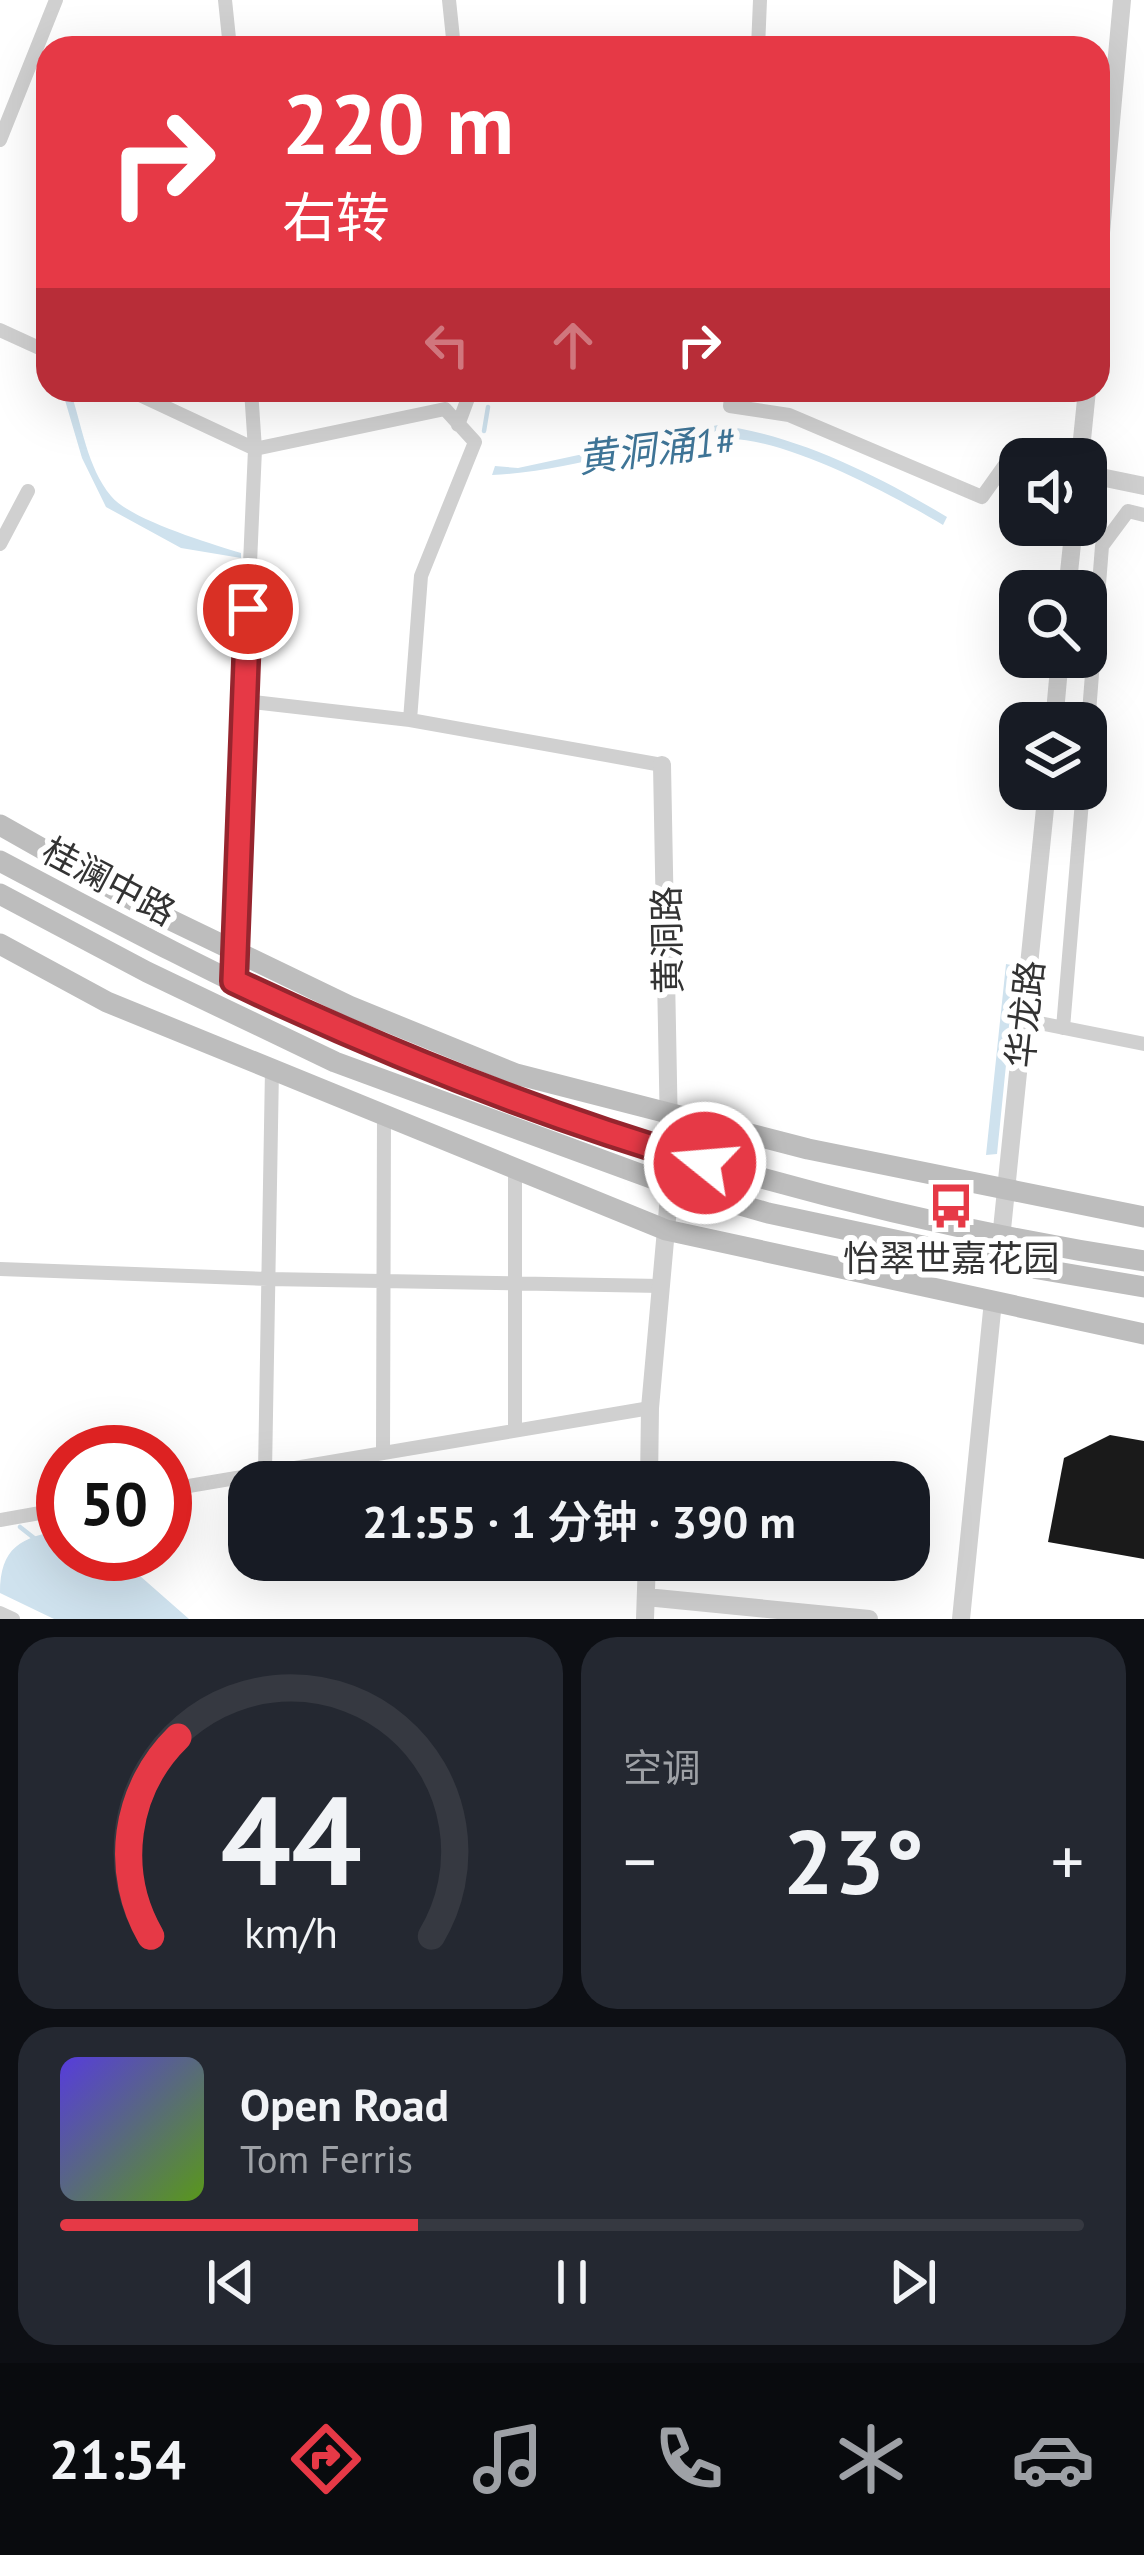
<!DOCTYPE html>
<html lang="zh">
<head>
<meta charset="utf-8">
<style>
	body { margin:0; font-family:"PT Sans","Noto Sans SC",sans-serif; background:#242831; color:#f1f3f6; height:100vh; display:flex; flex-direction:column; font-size:45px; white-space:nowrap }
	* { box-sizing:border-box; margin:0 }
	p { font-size:39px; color:#9ea1a6 }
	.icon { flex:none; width:66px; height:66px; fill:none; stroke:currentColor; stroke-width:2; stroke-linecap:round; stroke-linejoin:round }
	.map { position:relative; height:1619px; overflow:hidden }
	.side { display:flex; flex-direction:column; gap:18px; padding:18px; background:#0d0f14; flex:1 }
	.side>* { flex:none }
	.banner { position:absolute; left:36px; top:36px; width:1074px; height:366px; border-radius:36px; box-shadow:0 12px 48px #0002; background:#e63946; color:#fff; overflow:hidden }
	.tools { position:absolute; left:999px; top:438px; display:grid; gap:24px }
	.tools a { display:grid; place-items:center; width:108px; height:108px; border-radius:24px; background:#171b24; box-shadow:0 12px 48px #0002; font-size:60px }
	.speed { position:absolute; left:36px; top:1425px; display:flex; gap:24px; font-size:60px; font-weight:700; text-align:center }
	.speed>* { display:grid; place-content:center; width:156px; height:156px; border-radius:50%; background:#171b24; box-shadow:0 12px 48px #0002; line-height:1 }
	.speed .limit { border:18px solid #d22; background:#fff; color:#111 }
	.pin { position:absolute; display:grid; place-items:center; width:102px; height:102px; color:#fff; margin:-51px; border:6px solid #fff; border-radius:50%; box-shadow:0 3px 12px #0007 }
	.me { position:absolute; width:132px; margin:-66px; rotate:287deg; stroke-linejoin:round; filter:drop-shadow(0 0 9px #0008) }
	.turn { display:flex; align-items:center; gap:42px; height:252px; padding:0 48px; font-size:54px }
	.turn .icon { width:156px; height:156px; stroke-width:2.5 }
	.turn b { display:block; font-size:84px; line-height:102px }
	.lanes { display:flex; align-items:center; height:114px; padding:0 48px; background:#0003; justify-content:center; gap:60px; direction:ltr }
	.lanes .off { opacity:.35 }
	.big { font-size:90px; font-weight:600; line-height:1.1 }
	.side .tile { flex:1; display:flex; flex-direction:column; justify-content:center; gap:18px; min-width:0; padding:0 42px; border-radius:36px; background:#242831 }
	.side .dial { align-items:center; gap:0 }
	.dial svg { height:312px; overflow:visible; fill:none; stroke:#363941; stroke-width:7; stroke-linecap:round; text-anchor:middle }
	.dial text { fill:#f1f3f6; stroke:none }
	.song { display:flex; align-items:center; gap:36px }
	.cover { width:144px; height:144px; border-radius:18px; background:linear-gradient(135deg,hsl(250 70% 55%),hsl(90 70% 35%)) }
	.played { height:12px; border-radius:6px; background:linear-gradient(90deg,#e63946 35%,#363941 35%) }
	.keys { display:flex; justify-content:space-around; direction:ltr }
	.heat { display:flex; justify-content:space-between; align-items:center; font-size:66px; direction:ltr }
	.side .tiles { flex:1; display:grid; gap:18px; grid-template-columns:1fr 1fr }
	.tile:last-child { grid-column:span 2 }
	.trip { position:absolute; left:228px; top:1461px; width:702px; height:120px; border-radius:36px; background:#171b24; box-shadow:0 12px 48px #0002; font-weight:600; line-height:120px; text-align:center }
	.tab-bar { display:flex; height:192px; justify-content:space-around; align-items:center; background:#090b0e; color:#9ea1a6 }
	.tab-bar .icon { width:84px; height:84px }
	.tab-bar .current { color:#e63946 }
	.tab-bar b { font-size:54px; color:#f1f3f6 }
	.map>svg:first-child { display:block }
	.water { fill:#cfe2ee }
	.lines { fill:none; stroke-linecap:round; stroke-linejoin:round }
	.stream { stroke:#cfe2ee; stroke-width:4.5 }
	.building { fill:#1a1a1a }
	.minor { stroke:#d0d0d0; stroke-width:14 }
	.tertiary { stroke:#d0d0d0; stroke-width:18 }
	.secondary { stroke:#bdbdbd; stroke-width:21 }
	.route-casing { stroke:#96252e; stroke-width:30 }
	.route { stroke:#e63946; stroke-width:21 }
	.labels { text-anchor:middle; stroke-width:12; stroke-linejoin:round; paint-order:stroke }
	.street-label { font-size:36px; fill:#333; stroke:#fff }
	.poi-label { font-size:36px; fill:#333; stroke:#fff }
	.water-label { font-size:39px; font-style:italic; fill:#3f7597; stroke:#fff }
</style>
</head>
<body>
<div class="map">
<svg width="1144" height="1619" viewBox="0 0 1144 1619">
	<rect width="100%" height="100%" fill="#fff"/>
	<!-- water -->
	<path class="water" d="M 62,390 L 70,390 C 82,425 87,467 111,496 C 129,519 211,544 241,553 L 241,558 L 181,548 L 106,507 L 82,458 Z
		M 718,425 C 797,435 879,476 947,517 L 943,525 C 893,495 788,439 730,439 C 650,438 573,472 492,475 L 495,466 L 518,468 Z
		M 1006,964 L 1016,966 L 997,1154 L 986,1155 Z
		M 63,1530 L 63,1554 L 115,1554 L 189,1619 L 54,1619 L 0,1593 C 0,1547 21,1537 63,1530 Z"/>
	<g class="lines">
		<!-- stream -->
		<path class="stream" d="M 484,431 L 488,407
			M 20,1527 L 34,1538"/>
	</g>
	<!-- building -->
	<path class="building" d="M 1110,1435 L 1144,1441 L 1144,1559 L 1048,1542 L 1064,1458 Z"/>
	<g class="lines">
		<!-- minor -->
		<path class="minor" d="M 225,0 L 230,48
			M 449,0 L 454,48
			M 758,48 L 760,0
			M 0,140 L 56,0
			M 0,330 L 48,352
			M 129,390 L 255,449 L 251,390
			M 732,390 L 730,406 L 789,415 L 982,497 L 1019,445 L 1081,452
			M 458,425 L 471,390
			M 0,544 L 28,491
			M 244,701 L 255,449 L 445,409 L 475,442 L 421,576 L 410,720
			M 1086,751 L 1102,546 L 1128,511 L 1144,515
			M 234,981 L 244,701 L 410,720 L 662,765
			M 1024,1020 L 1144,1044
			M 1063,1028 L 1083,789
			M 515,1169 L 515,1430
			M 0,1269 L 268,1279 L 661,1286
			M 383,1453 L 384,1115
			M 265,1472 L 272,1069
			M 165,1490 L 650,1408
			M 0,1520 L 63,1509
			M 0,1613 L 13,1619"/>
		<!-- tertiary -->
		<path class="tertiary" d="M 1098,266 L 1122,0
			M 1080,459 L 1087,390
			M 1086,474 L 1144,486
			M 1067,591 L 1074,525
			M 1054,723 L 1060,657
			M 1001,1239 L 1047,789
			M 649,1482 L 650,1408 L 670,1185 L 662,765
			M 646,1597 L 869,1619
			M 645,1619 L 647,1560
			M 961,1619 L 993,1301"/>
		<!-- secondary -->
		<path class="secondary" d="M 0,825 L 154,912 L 349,1006 L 516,1074 L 808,1149 L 1144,1217
			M 0,861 C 115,922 230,983 350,1036 C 391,1055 435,1069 477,1085 C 696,1167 913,1225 1144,1261
			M 0,894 L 147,972 L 335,1062 L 670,1185 L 768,1213 L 998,1262 L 1144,1287
			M 0,944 L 107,1002 L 666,1230 L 1144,1334"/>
	</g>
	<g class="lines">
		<!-- route casing -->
		<g class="route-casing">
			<path id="route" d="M 248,609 L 234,981 C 386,1053 543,1116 705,1163"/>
		</g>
		<!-- route -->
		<use href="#route" class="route"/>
	</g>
	<!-- icons -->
	<defs>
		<g id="bus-bare" transform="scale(3.6)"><path d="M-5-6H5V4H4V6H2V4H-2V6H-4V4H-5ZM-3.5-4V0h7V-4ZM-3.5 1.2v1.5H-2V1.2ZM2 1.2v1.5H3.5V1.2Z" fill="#e63946" stroke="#fff" stroke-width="2.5" paint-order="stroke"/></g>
	</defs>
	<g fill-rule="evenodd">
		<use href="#bus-bare" x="951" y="1206"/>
	</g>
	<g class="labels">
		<!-- street labels -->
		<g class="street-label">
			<text transform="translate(109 881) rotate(28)" y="13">桂澜中路</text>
			<text transform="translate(667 940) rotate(-91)" y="13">黄洞路</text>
			<text transform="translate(1025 1014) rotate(-84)" y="13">华龙路</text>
		</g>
		<!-- poi labels -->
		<g class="poi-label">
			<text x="951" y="1271">怡翠世嘉花园</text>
		</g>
		<!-- water labels -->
		<g class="water-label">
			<text transform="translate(656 449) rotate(-7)" y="14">黄洞涌1#</text>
		</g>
	</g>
</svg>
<div class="tools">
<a><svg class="icon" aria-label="sound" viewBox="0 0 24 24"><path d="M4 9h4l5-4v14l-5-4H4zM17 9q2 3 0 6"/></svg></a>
<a><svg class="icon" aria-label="search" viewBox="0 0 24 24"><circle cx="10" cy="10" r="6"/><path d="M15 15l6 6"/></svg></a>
<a><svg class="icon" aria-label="layers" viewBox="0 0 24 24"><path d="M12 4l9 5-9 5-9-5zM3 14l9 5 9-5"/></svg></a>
</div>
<div class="speed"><div class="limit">50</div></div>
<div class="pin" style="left:248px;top:609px;background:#d93025"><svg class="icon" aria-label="arrive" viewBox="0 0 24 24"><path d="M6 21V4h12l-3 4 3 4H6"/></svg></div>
<svg class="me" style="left:705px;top:1163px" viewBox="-20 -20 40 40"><circle r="17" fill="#e63946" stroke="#fff" stroke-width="3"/><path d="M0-11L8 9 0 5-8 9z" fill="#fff"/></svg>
<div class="trip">21:55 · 1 分钟 · 390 m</div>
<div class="banner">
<div class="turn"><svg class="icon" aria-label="right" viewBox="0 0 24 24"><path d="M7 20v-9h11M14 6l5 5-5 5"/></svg><div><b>220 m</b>右转</div></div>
<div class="lanes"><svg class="icon off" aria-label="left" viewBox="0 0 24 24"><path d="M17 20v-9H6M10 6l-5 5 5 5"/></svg><svg class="icon off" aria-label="ahead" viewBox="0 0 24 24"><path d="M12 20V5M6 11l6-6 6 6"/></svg><svg class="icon" aria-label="right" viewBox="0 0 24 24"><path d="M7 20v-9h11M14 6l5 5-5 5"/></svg></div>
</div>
</div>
<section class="side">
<div class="tiles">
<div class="tile dial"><svg viewBox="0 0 100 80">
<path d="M14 69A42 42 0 1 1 86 69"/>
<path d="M14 69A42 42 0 0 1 21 18" stroke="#e63946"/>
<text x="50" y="56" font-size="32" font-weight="700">44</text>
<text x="50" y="72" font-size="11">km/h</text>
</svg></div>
<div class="tile"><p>空调</p>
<div class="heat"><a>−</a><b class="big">23°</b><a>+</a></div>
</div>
<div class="tile">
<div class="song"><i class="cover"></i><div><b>Open Road</b><p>Tom Ferris</p></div></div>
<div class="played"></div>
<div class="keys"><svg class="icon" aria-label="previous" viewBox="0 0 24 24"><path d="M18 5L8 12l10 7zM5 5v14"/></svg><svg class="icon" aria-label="pause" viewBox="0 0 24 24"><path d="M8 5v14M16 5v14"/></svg><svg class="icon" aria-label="next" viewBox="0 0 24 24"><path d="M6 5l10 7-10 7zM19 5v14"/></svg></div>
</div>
</div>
</section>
<nav class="tab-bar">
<b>21:54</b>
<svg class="icon current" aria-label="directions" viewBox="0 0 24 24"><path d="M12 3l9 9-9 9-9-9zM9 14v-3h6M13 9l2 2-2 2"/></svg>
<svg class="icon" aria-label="music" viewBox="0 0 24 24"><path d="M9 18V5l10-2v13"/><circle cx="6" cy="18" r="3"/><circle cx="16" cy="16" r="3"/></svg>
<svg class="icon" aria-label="phone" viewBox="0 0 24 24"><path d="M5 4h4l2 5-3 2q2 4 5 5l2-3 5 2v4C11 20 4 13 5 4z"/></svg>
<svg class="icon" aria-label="climate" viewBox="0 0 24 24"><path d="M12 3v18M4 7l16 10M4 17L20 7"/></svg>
<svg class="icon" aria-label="car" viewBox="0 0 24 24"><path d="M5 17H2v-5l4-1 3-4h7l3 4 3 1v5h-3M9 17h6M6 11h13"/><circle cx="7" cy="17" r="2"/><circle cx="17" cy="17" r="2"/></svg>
</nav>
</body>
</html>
